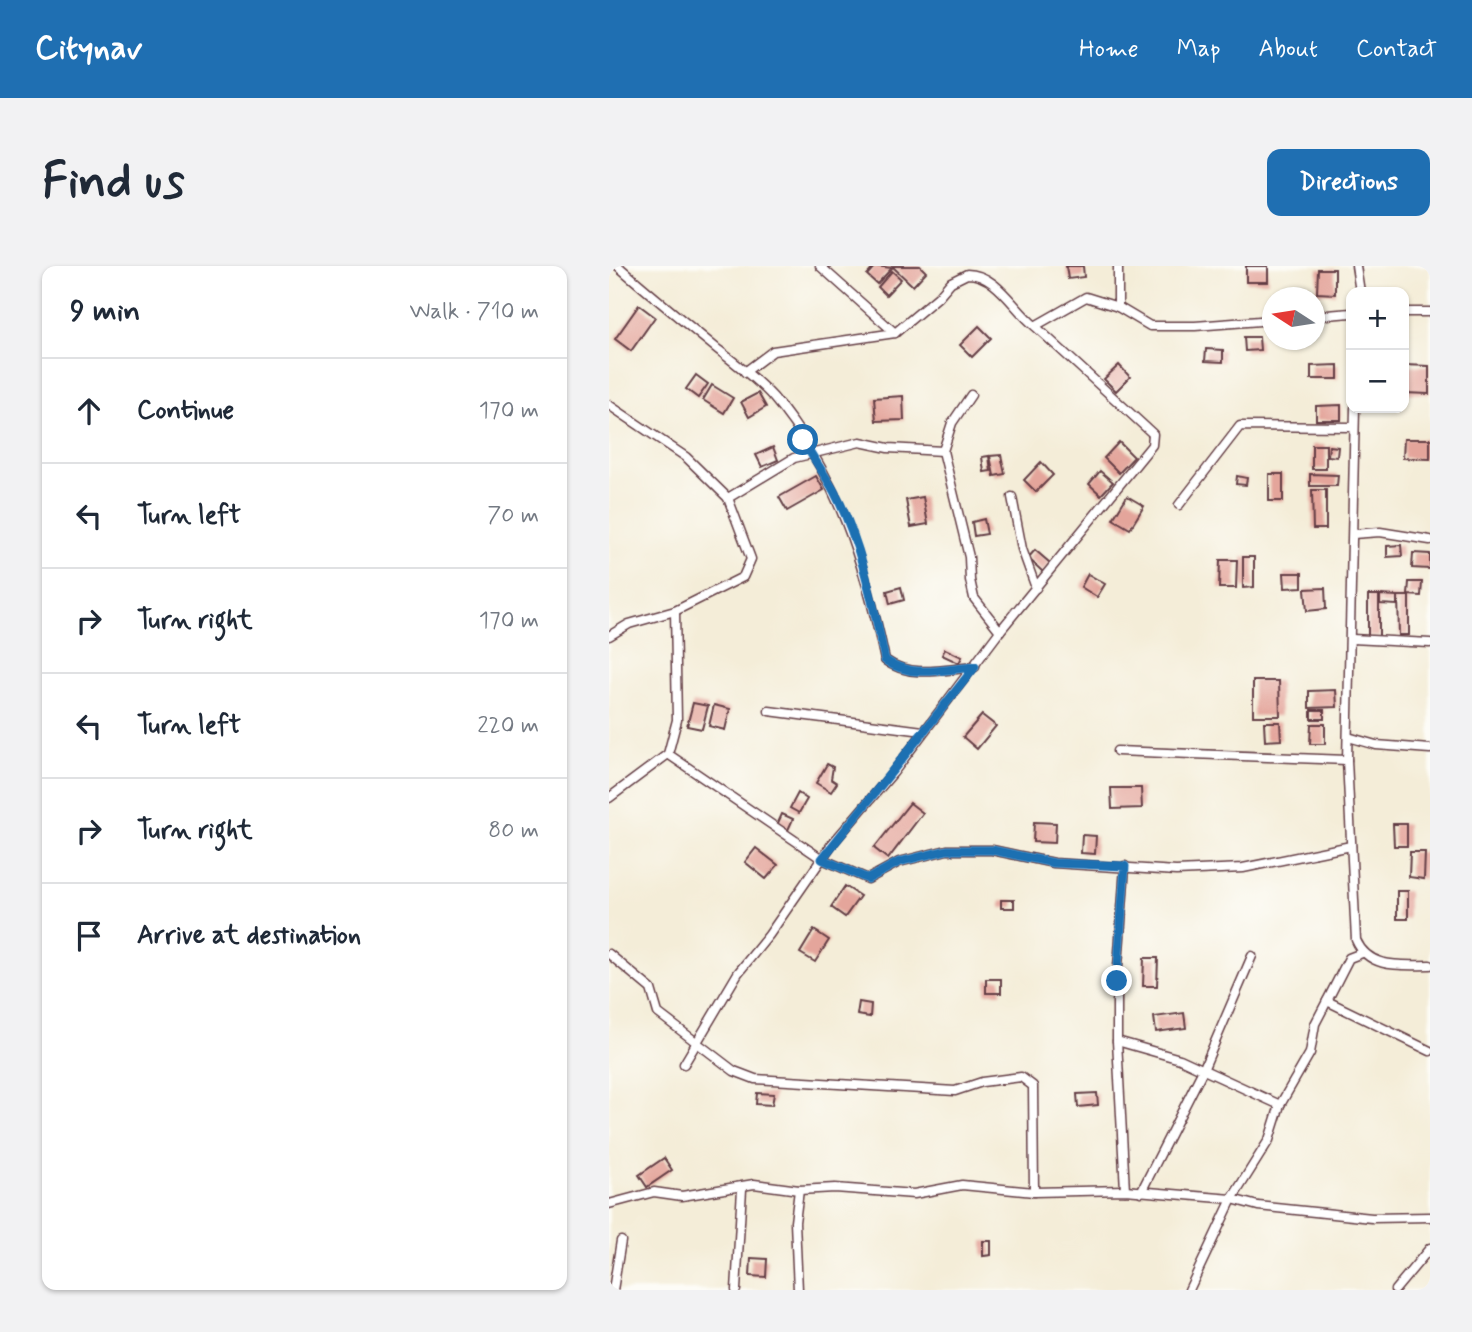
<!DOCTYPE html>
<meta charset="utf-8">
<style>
body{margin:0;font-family:Mynerve,sans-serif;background:#f2f2f3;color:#1f2937}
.controls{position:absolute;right:21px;top:21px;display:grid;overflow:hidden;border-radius:14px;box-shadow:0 2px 5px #0004}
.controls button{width:63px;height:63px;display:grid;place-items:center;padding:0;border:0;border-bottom:2px solid #e0e1e3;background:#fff;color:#1f2937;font:35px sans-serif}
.compass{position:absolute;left:653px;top:21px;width:63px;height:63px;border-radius:50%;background:#fff;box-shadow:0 2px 5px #0004;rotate:282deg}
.stop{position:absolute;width:21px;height:21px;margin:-16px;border:5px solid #1f6fb2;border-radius:50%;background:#fff}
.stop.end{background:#1f6fb2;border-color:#fff;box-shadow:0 2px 7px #0008}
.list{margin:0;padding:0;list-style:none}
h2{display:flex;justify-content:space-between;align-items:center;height:91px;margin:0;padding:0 28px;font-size:30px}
h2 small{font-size:23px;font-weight:400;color:#747a83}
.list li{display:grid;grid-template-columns:46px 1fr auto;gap:21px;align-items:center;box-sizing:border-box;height:105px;padding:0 28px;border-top:2px solid #e0e1e3}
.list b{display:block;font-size:26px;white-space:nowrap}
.list em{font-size:23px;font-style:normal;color:#747a83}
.icon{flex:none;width:38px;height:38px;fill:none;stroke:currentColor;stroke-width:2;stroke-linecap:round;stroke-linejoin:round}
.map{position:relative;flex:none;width:821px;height:1024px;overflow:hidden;border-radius:14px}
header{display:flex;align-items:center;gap:42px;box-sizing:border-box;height:98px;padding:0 35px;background:#1f6fb2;color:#fff}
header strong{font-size:33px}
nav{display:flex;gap:38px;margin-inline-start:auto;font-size:24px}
.intro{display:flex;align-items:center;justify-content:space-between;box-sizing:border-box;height:168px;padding:0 42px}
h1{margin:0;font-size:49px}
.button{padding:18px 32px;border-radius:14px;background:#1f6fb2;color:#fff;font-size:24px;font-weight:700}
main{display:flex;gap:42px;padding:0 42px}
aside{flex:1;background:#fff;border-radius:14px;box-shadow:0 2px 5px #0004}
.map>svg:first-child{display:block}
.building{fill:#e4a59b}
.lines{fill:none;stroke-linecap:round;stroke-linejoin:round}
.minor-casing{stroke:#643e45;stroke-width:11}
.minor{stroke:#fff;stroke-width:8}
.route{stroke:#1f6fb2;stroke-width:9}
</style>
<header>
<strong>Citynav</strong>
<nav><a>Home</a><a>Map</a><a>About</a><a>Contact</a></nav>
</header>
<div class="intro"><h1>Find us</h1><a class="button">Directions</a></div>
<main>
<aside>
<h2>9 min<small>Walk · 710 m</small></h2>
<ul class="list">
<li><svg class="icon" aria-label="ahead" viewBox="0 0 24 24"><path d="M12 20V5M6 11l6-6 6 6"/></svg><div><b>Continue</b></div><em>170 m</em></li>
<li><svg class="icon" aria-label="left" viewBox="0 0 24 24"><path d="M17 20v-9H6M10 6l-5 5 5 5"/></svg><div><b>Turn left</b></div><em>70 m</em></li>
<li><svg class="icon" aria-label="right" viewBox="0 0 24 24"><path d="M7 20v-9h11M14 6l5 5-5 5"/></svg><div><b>Turn right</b></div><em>170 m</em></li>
<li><svg class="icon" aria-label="left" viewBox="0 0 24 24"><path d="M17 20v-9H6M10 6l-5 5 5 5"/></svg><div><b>Turn left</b></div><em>220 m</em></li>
<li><svg class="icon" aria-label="right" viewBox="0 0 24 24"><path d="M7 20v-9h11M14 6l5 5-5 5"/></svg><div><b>Turn right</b></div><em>80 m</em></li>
<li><svg class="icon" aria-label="arrive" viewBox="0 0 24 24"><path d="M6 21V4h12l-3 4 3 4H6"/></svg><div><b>Arrive at destination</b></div></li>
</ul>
</aside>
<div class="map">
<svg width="821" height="1024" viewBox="0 0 821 1024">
<rect width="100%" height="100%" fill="#fdfcf7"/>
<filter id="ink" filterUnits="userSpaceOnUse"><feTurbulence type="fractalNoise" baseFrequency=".0143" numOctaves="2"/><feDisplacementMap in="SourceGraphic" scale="14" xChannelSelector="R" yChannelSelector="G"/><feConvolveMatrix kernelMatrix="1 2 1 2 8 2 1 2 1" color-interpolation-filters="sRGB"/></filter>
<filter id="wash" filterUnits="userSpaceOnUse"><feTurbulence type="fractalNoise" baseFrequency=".00686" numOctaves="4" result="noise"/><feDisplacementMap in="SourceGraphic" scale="28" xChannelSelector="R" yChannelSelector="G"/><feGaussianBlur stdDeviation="1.57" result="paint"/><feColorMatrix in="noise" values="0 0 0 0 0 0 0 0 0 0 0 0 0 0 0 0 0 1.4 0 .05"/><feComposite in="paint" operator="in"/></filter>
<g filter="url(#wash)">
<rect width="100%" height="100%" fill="#f4edd8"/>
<g id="blocks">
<g class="building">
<polygon points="266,0 283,2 268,18 258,9"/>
<polygon points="283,0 311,0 317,6 304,20"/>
<polygon points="457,0 474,0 475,11 459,13"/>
<rect x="637" y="0" width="22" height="16"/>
<polygon points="709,3 726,3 726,28 708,27"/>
<polygon points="283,5 292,13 277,29 269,21"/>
<polygon points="30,39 46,51 22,85 6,73"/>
<polygon points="370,60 382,72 363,91 351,79"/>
<polygon points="635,71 650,71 651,84 636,85"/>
<polygon points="597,83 614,84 614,96 596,95"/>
<polygon points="510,99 521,111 507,125 495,113"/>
<polygon points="729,99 729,113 702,113 702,100"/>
<polygon points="795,99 820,100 820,128 795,127"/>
<polygon points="87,109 99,118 89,132 77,123"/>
<polygon points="103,119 124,132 115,147 94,134"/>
<polygon points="149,127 157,141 140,151 132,136"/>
<polygon points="294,130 295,154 267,155 265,132"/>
<polygon points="732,139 732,154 707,154 707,140"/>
<polygon points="795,173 821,173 821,193 794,192"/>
<polygon points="510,176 525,191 510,207 495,192"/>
<rect x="703" y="179" width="14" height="24"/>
<polygon points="720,180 729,181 728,191 719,190"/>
<polygon points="164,181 169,194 153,201 147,189"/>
<polygon points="392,189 396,208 385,210 381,190"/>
<polygon points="380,190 382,205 375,206 373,191"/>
<polygon points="432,196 444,209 427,226 415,214"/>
<polygon points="491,205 504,216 492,229 480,218"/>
<rect x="660" y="208" width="14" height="27"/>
<polygon points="701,208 729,209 728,220 701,220"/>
<polygon points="207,210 215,224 178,245 170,231"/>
<polygon points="628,210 638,212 637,219 627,218"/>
<polygon points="703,224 717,224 717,263 704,263"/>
<polygon points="518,230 535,240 521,263 504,253"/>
<polygon points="314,231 319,258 302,261 297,234"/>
<polygon points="375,253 378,268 365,270 363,256"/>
<polygon points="792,279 793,290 778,291 778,280"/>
<polygon points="426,284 441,297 434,306 419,292"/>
<polygon points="804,287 821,288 821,303 803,302"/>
<polygon points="634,291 645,291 645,321 634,322"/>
<polygon points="611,294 628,294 627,322 610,322"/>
<polygon points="675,307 693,307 693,321 676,322"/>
<polygon points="479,308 496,318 488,331 472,321"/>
<polygon points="800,316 813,316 812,330 799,329"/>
<polygon points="292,321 295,334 281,338 278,325"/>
<polygon points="716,322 717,343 698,345 696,323"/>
<rect x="759" y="329" width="11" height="42"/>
<polygon points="771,329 788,330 788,339 771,338"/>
<polygon points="789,330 800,330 800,369 790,369"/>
<polygon points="336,383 353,391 350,397 333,389"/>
<polygon points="644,415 670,415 671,450 644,450"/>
<polygon points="727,424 728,441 700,442 700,425"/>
<polygon points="84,437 99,440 93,463 78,460"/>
<polygon points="105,439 121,443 116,464 100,460"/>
<rect x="702" y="444" width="13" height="9"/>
<polygon points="373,449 387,460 368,483 354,471"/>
<polygon points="655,456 671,456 672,474 656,475"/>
<polygon points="702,458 716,458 716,478 701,478"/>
<polygon points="218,498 224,501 222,513 228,517 222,526 207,517"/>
<polygon points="502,522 532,522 533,542 503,543"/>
<polygon points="189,527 198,533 190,547 181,542"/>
<polygon points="301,537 314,547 279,593 265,582"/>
<polygon points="173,548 184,553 179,564 168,559"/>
<polygon points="425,556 447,557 446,577 424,576"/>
<polygon points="784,558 798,558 798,580 785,580"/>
<polygon points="473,569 487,570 486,588 472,587"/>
<polygon points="147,582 169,599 157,613 136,596"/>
<polygon points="801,586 816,586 815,613 800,611"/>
<polygon points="236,620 251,630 236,651 222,641"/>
<rect x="788" y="625" width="11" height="28"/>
<rect x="392" y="634" width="13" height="8"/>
<polygon points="205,664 220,674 206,696 191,687"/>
<polygon points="535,692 549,692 548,720 534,720"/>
<rect x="377" y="713" width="15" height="14"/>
<polygon points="250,736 262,738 261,751 248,749"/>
<polygon points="575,747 577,762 547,766 545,751"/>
<polygon points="148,827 165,828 163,839 147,838"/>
<polygon points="488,827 489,839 469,841 468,828"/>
<polygon points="55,892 63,904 38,921 30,909"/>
<polygon points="374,975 382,975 382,989 374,990"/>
<polygon points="142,992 158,993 157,1011 141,1010"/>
</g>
</g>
</g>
<g filter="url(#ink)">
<use href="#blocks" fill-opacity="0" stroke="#643e45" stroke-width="2"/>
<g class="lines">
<g class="minor-casing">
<g id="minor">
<path d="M9,0C41,28 74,55 107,82C126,97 148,113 164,131C228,206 256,300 276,394C301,413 337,403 366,401"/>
<polyline points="211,0 286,67"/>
<polyline points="747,0 751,26"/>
<polyline points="509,41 509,0"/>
<polyline points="795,46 821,46"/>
<polyline points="706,50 742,47"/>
<path d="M136,106L164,85L286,67L329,31L342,16L358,8C388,8 405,44 426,60L477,31L509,41L541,60H586L664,54"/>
<polyline points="0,139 77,191 119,232"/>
<path d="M746,142L738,494L747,674C760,704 793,699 821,699"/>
<polyline points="334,185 360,291 361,314 365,332 391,365"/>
<polyline points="403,231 413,283 427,322"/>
<polyline points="570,239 631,160 744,161"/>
<polyline points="744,268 771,266 821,274"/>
<polyline points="0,370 20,358 66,345 134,311 142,293 119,232 185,192 251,176 279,182 334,185 343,157 362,129"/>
<polyline points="743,373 821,377"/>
<polyline points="160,445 314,465"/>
<polyline points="739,471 767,479 821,483"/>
<polyline points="508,485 738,494"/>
<polyline points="59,488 213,593 259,613 290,596 338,584 383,584 445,597 567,605 634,602 742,580"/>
<polyline points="0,532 59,488 68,454 66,345"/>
<polyline points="516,600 508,715 508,775 516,924"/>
<polyline points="753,687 740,692 718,735 821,785"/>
<polyline points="0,688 42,723 49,747 125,805 146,813 346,825 373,816 412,811 424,820 425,926"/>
<polyline points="508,775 571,793 671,839"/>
<polyline points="75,798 129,707 160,669 223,578 284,507 391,365 543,179 544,168 426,60"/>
<polyline points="532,926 594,804 643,690"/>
<polyline points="0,938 45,926 73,930 145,918 190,924 226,922 305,928 353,919 425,926 516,924 623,933 649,940 763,952 821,951"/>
<polyline points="4,1024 12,975"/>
<polyline points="127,1024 133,923"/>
<polyline points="189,1024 186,956 190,924"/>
<polyline points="580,1024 623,933 660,874 671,839 701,787 706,758 718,735"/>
<polyline points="786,1024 821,982"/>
</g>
</g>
<use href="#minor" class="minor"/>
</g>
</g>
<g class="lines" filter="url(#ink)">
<path class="route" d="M194,174C203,191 215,207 225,225C252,276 264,337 276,394C302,413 336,403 366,401L213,593L259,613L290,596L338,584H383L445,597L516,600L508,715"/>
</g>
</svg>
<div class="controls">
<button>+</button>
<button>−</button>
</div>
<svg class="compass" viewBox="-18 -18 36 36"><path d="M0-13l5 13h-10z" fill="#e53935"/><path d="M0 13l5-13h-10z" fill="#747a83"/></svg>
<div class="stop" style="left:194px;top:174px"></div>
<div class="stop end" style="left:508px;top:715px"></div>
</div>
</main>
